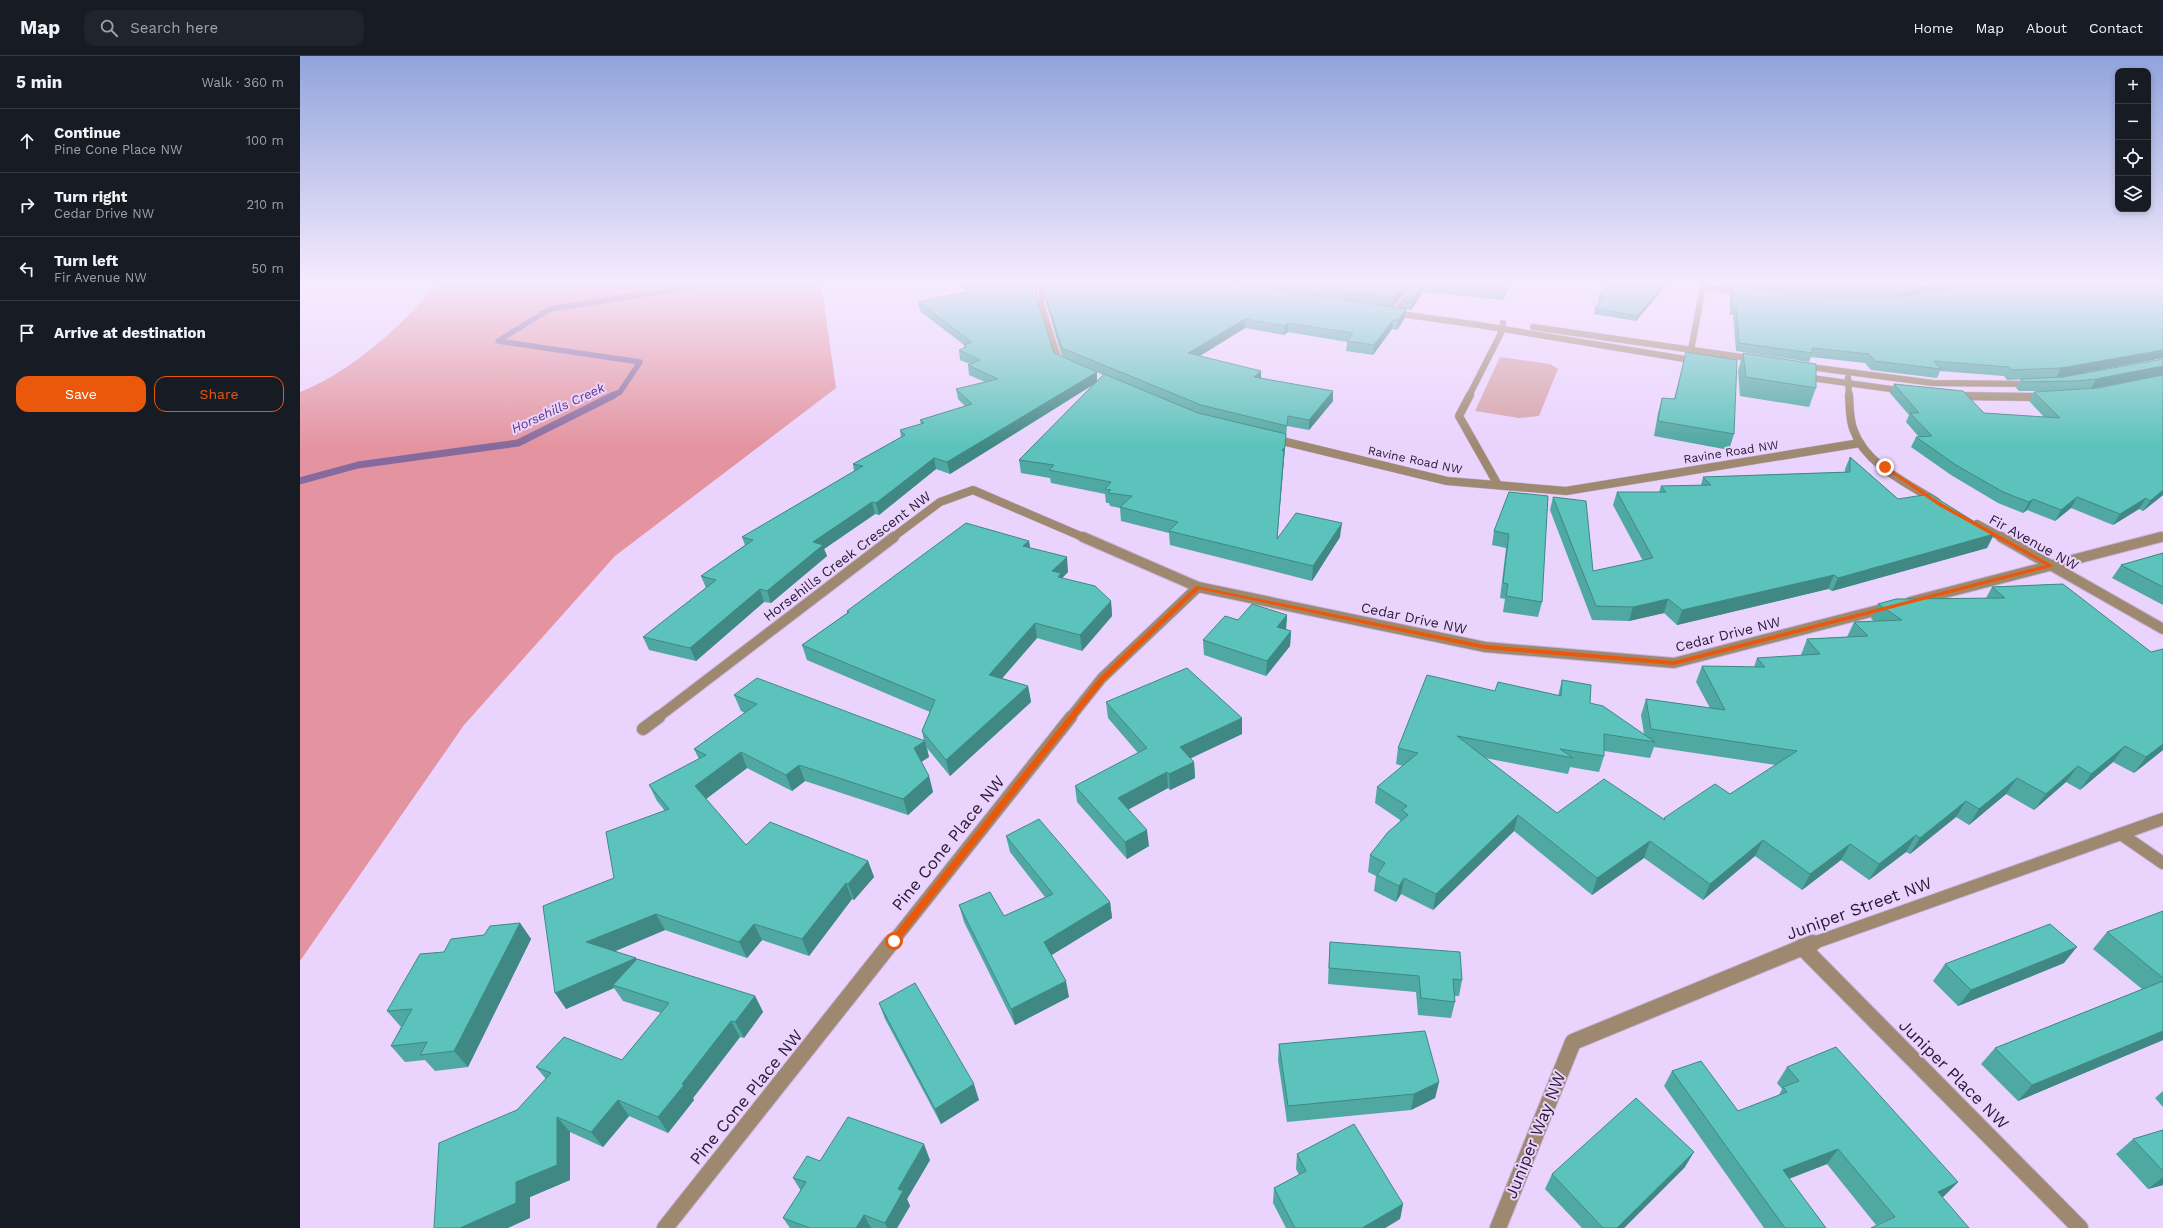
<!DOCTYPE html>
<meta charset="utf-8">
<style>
body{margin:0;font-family:"Work Sans",sans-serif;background:#20242c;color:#f1f3f6}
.controls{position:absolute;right:12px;top:12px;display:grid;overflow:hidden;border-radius:8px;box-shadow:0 2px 6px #0003}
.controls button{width:36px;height:36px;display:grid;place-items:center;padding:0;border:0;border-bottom:1px solid #363941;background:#171b24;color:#f1f3f6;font:20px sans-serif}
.stop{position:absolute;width:12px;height:12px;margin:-9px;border:3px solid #ea580c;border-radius:50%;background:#fff}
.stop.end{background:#ea580c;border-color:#fff;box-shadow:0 1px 4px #0008}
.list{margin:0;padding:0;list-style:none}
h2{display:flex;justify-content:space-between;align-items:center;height:52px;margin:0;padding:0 16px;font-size:17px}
h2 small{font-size:13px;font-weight:400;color:#9ea1a6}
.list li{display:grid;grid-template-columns:26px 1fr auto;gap:12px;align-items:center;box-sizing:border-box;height:64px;padding:0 16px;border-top:1px solid #363941}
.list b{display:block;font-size:15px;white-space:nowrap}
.list p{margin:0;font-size:13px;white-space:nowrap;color:#9ea1a6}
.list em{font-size:13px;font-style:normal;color:#9ea1a6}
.actions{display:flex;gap:8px;padding:12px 16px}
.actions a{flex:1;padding:9px 0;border:1px solid #ea580c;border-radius:12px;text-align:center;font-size:14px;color:#ea580c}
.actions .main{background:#ea580c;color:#fff}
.icon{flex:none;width:22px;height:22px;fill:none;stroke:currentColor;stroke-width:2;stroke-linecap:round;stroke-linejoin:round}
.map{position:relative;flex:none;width:1863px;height:1172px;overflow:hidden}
header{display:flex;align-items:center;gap:24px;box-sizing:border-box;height:56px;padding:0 20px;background:#171b24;border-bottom:1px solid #363941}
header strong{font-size:19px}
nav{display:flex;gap:22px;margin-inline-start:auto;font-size:14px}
.search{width:280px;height:36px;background:#20242c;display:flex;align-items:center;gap:10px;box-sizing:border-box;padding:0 14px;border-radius:12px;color:#9ea1a6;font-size:15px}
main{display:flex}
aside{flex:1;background:#171b24}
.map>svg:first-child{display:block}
.green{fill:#d5a2a9}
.forest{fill:#e394a0}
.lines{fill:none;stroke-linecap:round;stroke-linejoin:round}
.stream-far1{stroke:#876a9d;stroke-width:5.5}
.stream{stroke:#876a9d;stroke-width:7}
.lane-far1-casing{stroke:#c7b2d9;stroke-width:7}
.lane-casing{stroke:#c7b2d9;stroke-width:9}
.street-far4-casing{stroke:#c7b2d9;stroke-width:7}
.street-far3-casing{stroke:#c7b2d9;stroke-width:9}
.street-far2-casing{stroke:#c7b2d9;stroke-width:12}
.street-far1-casing{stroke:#c7b2d9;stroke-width:14}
.street-casing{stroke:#c7b2d9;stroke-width:18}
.lane-far1{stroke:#9e8870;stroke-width:6}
.lane{stroke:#9e8870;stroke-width:8}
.street-far4{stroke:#9e8870;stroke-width:6}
.street-far3{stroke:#9e8870;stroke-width:8}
.street-far2{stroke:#9e8870;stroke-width:10}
.street-far1{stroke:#9e8870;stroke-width:12}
.street{stroke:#9e8870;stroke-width:16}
.wall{fill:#4fa8a2;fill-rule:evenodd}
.shaded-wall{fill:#408884}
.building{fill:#5cc3bc;stroke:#408884}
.route{fill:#ea580c}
.labels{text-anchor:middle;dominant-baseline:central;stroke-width:4;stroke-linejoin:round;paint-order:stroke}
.far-street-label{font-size:12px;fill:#291a34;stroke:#ead3fd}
.far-water-label{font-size:13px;font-style:italic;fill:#60347f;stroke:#ead3fd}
.street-label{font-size:14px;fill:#291a34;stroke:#ead3fd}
.near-street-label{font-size:17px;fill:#291a34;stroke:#ead3fd}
</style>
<header>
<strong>Map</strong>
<div class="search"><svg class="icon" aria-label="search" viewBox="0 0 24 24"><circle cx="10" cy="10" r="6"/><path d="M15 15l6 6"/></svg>Search here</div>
<nav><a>Home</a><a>Map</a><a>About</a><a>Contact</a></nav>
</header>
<main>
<aside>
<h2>5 min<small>Walk · 360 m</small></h2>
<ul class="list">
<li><svg class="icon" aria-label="ahead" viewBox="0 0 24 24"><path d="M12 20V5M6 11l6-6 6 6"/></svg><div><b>Continue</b><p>Pine Cone Place NW</p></div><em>100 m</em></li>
<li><svg class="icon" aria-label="right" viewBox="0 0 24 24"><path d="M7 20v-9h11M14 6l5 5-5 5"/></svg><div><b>Turn right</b><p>Cedar Drive NW</p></div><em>210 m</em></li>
<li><svg class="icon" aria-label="left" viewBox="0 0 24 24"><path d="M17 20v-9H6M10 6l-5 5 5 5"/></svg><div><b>Turn left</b><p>Fir Avenue NW</p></div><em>50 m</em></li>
<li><svg class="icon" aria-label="arrive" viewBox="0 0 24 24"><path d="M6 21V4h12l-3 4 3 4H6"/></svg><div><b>Arrive at destination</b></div></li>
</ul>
<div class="actions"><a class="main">Save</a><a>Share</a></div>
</aside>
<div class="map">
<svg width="1863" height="1172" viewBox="0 0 1863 1172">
<rect width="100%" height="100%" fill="#ead3fd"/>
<polygon class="green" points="1200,301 1250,308 1258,313 1239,360 1219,362 1175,355"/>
<path class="forest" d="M137,226H521L536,332L315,500L164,669L0,905V336C43,319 81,287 114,254C122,246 128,235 137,226Z"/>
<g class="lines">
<polyline class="stream-far1" points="312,340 320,336 340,306 198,285 250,253 396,230 408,226"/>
<polyline class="stream" points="0,425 58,409 218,387 314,339"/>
<g class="lane-far1-casing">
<polyline id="lane-far1" points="1169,340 1203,273 1203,267"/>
</g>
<g class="lane-casing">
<polyline id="lane" points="1170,339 1159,360 1198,429"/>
</g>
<g class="street-far4-casing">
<g id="street-far4">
<polyline points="742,226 741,248 759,305 765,307"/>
<polyline points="1404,232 1445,236"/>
<polyline points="1093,257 1179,269 1397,305"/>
<polyline points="1094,257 1121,226"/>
<polyline points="1233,271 1455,303"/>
<polyline points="1390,299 1404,226"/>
<polyline points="1502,310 1633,327 1731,328"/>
<polyline points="1504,321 1605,335"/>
<polyline points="1548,322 1549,340"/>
</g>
</g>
<g class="street-far3-casing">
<g id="street-far3">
<path d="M1549,339C1550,351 1549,364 1554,375C1566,409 1609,428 1637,446"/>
<polyline points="1655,340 1745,341"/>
<polyline points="974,383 1147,425 1266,435 1560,387"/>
<polyline points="1677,468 1703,482"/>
<polyline points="592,482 640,446 673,434 785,482"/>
<polyline points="1857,482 1863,481"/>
</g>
</g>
<g class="street-far2-casing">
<g id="street-far2">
<polyline points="783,481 898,531 1185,591 1374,607 1586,552"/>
<polyline points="1701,481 1863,573"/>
<polyline points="1610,546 1861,481"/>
<polyline points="357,662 594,481"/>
<polyline points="770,662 802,622 898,531"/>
</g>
</g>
<g class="street-far1-casing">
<g id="street-far1">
<polyline points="343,673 359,661"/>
<polyline points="1821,778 1863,807"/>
<polyline points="591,888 771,661"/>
<polyline points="1511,888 1863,763"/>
</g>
</g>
<g class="street-casing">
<g id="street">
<polyline points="1502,891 1780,1172"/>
<polyline points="365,1172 591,887"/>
<polyline points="1198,1172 1273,986 1513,887"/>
</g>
</g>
<use href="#lane-far1" class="lane-far1"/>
<use href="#lane" class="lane"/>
<use href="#street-far4" class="street-far4"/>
<use href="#street-far3" class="street-far3"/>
<use href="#street-far2" class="street-far2"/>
<use href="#street-far1" class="street-far1"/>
<use href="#street" class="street"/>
</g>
<g class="wall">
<path d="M661,226H737V244L754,297L762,301L746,247L745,238V226H1115L1093,251L1103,253L1104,244L1120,226H1211L1203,244L1123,236L1111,254L1106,253L1105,262L1097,274L1092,273L1073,299L1046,295L1047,286L988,276L984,279L945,272L900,300L961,322L1033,335V345L1009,374L987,370L986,381V380L977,482L1040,481L1012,525L870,489L869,477L821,465L820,452L810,450L809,447H806L805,438L751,427L750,422L721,417L719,404L793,329L650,418L636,413L579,459L575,458L524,493L527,500L471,547L464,546L396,605L349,594L343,581L406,532L401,520L445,489L442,481L554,415L553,408L601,381L600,374L621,368L620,364L665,350L658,343L656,333L685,326L669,319L668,309L670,308L660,304L659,294L664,292V289L620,255L618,246L667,236L662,230ZM788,312L803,319L797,325V316Z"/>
<polygon points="1304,226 1358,226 1358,227 1365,228 1363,233 1336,265 1294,258 1295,252 1300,246 1298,246 1299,240 1306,231 1303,230"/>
<polygon points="1431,226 1694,226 1600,242 1535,242 1431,230"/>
<polygon points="1433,231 1538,242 1603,243 1863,302 1756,322 1763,321 1863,303 1863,319 1862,319 1792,332 1863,439 1843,455 1839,453 1813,469 1771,452 1755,465 1727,454 1723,457 1698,447 1651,419 1611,391 1616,381 1619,381 1606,366 1609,359 1590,337 1594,328 1684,357 1744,361 1729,345 1734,336 1758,335 1719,335 1716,332 1721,323 1755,322 1707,324 1704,320 1640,315 1637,322 1571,314 1565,307 1511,301 1509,306 1436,295 1433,259 1430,259 1430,239"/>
<polygon points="1386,296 1434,378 1429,394 1354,380 1358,357 1362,342 1374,343"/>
<polygon points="1443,297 1516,332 1509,351 1440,340 1438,315"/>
<polygon points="1550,401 1598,443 1694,478 1687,492 1532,535 1528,533 1377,569 1364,557 1329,565 1292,564 1250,454 1253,441 1293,515 1343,505 1313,449 1317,436 1359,436 1361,430 1401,429 1403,421 1545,416 1545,413"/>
<polygon points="1209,436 1242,546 1238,561 1203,556 1205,543 1200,542 1206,492 1192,489 1194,475"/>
<polygon points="729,485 730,492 768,516 762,522 811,545 812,560 782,595 737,582 702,622 728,630 731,646 650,720 627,692 629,701 621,706 629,720 633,736 608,759 505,725 492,735 447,712 406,743 446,789 568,805 574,821 554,844 552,843 509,900 462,884 447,902 365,874 314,895 337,903 455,940 463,956 444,982 440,981 393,1042 394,1044 368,1077 329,1060 303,1091 270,1076 270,1124 230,1141 230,1162 217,1054 246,1023 236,1011 322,1004 361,957 323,945 314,932 266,953 314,822 365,755 357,745 349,729 399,703 394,693 445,657 441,655 434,639 624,685 622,675 630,656 507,604 502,589 547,557 547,555"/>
<polygon points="1863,497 1863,549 1812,522 1821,509"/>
<path d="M1763,528L1863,694L1834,717L1813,706L1780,734L1766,726L1734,754L1706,738L1669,769L1656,761L1610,798L1606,796L1569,824L1541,804L1502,834L1455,800L1403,844L1344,802L1292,839L1214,775L1133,854L1101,838L1096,846L1074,835L1076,820L1068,816L1070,799L1100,765V764L1075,747L1077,731L1103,710L1096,708L1098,692L1195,635L1258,640L1262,624L1290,647L1344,678L1341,659L1346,643L1410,652L1396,626L1402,610L1454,611L1457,602L1501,600V599L1507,583L1547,581L1554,566L1574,565L1571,563L1578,548L1686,542L1692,531ZM1354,691L1476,709L1430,738L1364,762V764L1257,757L1185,702L1268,718L1270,711L1299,716L1304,700V695L1350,702Z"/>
<polygon points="987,559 986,573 991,575 990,590 966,620 904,599 903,584 938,564"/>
<polygon points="806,646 942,678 890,702 894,706 895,722 870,734 868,732 829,753 849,790 827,803 777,746 775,730 838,697 808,662"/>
<polygon points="706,780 810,846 812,862 751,899 769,941 715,969 664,866 659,849 704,860 745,841 710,796"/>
<polygon points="1863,855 1863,984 1718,1045 1681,1008 1695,992 1842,933 1793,893 1807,876"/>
<polygon points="220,867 231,883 168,1011 135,1015 125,1004 105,1006 91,990 101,971 87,955 144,896 184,879"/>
<polygon points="1030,886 1162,924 1159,940 1154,940 1155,946 1151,962 1118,959 1116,936 1028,928 1029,902"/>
<polygon points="1764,907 1658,950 1633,925 1645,908"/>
<polygon points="579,947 679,1044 641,1068 585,963"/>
<polygon points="979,988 1139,1026 1135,1042 1111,1054 987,1066 978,1004"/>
<polygon points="1487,1011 1658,1126 1643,1141 1576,1169 1527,1108 1489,1123 1526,1172 1464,1172 1364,1030 1372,1015 1438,1055 1479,1039 1482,1033 1477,1027"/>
<polygon points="1863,1035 1863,1051 1855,1042"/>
<polygon points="1863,1074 1863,1129 1848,1133 1816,1098 1833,1083"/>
<polygon points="997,1098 1103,1148 1100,1163 1085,1172 986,1172 973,1147 974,1132 999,1119 996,1113"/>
<polygon points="630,1104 607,1143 610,1150 597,1172 490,1172 483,1162 501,1135 493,1122 520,1105"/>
<polygon points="1385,1111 1324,1172 1282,1172 1245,1133 1252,1118"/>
</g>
<g class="shaded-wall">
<polygon points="736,226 737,226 737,249 736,240"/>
<polygon points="1108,226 1115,226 1093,251 1094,242"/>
<polygon points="1209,226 1211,226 1203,244 1205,235"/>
<polygon points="1651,226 1694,226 1600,242 1603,234"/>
<polygon points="1124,227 1123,236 1111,254 1112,245"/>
<polygon points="1365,228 1363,233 1336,265 1337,260"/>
<polygon points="1106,253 1105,262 1097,274 1098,264"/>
<polygon points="945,263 945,272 888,307 888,297"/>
<polygon points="1093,264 1092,273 1073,299 1074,289"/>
<polygon points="988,267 988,276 984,279 985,270"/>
<polygon points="1863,294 1863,302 1756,322 1761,312"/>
<polygon points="1863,310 1863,317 1862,319 1791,333 1796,323"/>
<polygon points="961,315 961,325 954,321"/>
<polygon points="797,316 797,326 650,418 647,406"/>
<polygon points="1033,335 1033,345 1009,374 1009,364"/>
<polygon points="986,378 985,391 976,497 982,394"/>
<polygon points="634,402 636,413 579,459 576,447"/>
<polygon points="1863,434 1863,439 1843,455 1850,445"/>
<polygon points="1777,441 1771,452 1755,465 1761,454"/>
<polygon points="1846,442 1839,453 1813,469 1820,458"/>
<polygon points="1733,443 1727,454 1723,457 1729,446"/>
<polygon points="572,446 575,458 524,493 527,500 471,547 467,535 513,486"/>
<polygon points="1042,467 1040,481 1012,525 1013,510"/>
<polygon points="1694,478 1687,492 1532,535 1538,522"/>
<polygon points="729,485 731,499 723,490"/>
<polygon points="767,501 768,516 762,522 763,532 752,515"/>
<polygon points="1534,519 1528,533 1377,569 1382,554"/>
<polygon points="460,533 464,546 396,605 390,592"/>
<polygon points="1368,543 1364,557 1329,565 1333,551"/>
<polygon points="811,545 812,560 782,595 780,579"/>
<polygon points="987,559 986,574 977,571"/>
<polygon points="735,567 737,582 692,634 689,619"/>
<polygon points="991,575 990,590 966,620 967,605"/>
<polygon points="728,630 731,646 650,720 646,704"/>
<polygon points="942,662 942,678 881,707 880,691"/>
<polygon points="625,685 629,701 618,708 614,692"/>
<polygon points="1863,688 1863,694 1834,717 1846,701"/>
<polygon points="1825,690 1813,706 1780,734 1791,718"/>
<polygon points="441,696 447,712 402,746 395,730"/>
<polygon points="894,706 895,722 870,734 869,718"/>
<polygon points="499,709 505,725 492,735 486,719"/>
<polygon points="1778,710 1766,726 1734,754 1746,738"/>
<polygon points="867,716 868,732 820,758 818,742"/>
<polygon points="629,720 633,736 608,759 603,743"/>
<polygon points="1717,722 1706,738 1669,769 1679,753"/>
<polygon points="1666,745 1656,761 1610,798 1620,782"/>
<polygon points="1218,759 1214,775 1133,854 1136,838"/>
<polygon points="847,774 849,790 827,803 825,786"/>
<polygon points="1616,779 1606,796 1569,824 1579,808"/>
<polygon points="1463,784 1455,800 1403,844 1410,828"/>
<polygon points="1350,785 1344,802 1292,839 1297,822"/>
<polygon points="1550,788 1541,804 1502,834 1510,818"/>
<polygon points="568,805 574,821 554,844 548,828"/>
<polygon points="1104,822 1101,838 1096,846 1099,830"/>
<polygon points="546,827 552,843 509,900 502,883"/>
<polygon points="810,846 812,862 747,902 744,886"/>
<polygon points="356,858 365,874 297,903 286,886"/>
<polygon points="220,867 231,883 168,1011 154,995"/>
<polygon points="454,868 462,884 447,902 439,886"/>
<polygon points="1777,891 1764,907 1658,950 1671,934"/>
<polygon points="336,902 346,918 313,929 314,932 266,953 255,937"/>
<polygon points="766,925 769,941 715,969 711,953"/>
<polygon points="455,940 463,956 444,982 435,966"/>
<polygon points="431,965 440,981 393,1042 394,1044 368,1077 358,1061 382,1028"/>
<polygon points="1863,975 1863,984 1718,1045 1732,1029"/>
<polygon points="1139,1026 1135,1042 1111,1054 1114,1038"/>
<polygon points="674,1028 679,1044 641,1068 635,1053"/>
<polygon points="318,1044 329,1060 303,1091 291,1076"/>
<polygon points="257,1061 270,1076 270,1124 230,1141 230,1162 208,1172 160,1172 216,1126"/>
<polygon points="624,1088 630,1104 607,1143 610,1150 597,1172 587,1172 585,1167 598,1133"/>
<polygon points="1538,1093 1527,1108 1472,1129 1483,1114"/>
<polygon points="1394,1096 1385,1111 1324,1172 1317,1172"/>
<polygon points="1863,1121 1863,1129 1848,1133"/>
<polygon points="1658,1126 1643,1141 1624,1151 1638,1136"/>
<polygon points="1103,1148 1100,1163 1085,1172 1062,1172"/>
<polygon points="564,1159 571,1172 556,1172"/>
</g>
<g class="building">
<polygon points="664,226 736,226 736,240 754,297 797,316 647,406 634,402 576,447 572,446 513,486 523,489 467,535 460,533 390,592 343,581 416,524 401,520 453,484 442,481 563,410 553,408 605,379 600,374 624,367 620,364 672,348 656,333 698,323 668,309 680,304 659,294 667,291 664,289 672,286 618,246 672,235"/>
<polygon points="745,226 924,226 1106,253 1098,264 1093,264 1074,289 1047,285 1053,277 988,267 985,270 945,263 888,297 961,315 954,321 1033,335 1009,364 988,360 987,370 901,349 762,292 745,238"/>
<polygon points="981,226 1108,226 1094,242"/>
<polygon points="1120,226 1209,226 1205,235 1124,227 1112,245 1104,244"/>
<polygon points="1310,226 1354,226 1365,228 1337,260 1295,252 1304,241 1299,240"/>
<polygon points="1470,226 1651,226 1603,234 1538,233"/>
<polygon points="1704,226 1863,226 1863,294 1761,312 1712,314 1708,311 1634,305 1641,313 1575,305 1569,298 1512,292 1512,297 1439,287 1436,251 1432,250 1433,231 1538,242 1603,243"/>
<polygon points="1386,296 1437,304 1434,378 1358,365 1362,342 1375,343"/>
<polygon points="1443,297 1516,308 1516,332 1446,321"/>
<polygon points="1863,303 1863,310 1796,323 1776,325 1723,326 1721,323 1763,321"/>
<polygon points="804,318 898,357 986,378 985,391 982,394 984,395 977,483 996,457 1042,467 1013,510 869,475 878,466 820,451 832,440 808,437 811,434 805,433 811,426 749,414 754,409 719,404"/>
<polygon points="1863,319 1863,434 1850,445 1846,442 1820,458 1777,441 1761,454 1733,443 1729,446 1703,436 1656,409 1616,381 1632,380 1610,357 1619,357 1594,328 1663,335 1684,357 1760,362 1734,336 1798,332"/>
<polygon points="1550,401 1598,443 1630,438 1694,478 1538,522 1534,519 1382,554 1368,543 1333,551 1296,550 1253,441 1286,445 1293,515 1353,502 1317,436 1366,436 1361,430 1411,429 1403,421 1550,416"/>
<polygon points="1209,436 1248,440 1242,546 1206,540 1208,528 1203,527 1209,478 1194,475"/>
<polygon points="666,467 729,485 723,490 767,501 752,515 761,517 758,521 795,530 811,545 780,579 735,567 689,619 728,630 646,704 622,675 635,644 502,589 549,556 547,555"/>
<polygon points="1863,497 1863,531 1821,509"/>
<polygon points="1763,528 1851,596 1863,593 1863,688 1846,701 1825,690 1791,718 1778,710 1746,738 1717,722 1679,753 1666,745 1620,782 1616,779 1579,808 1550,788 1510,818 1463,784 1410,828 1350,785 1297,822 1218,759 1136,838 1104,822 1099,830 1077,819 1085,807 1070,799 1088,776 1108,759 1102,754 1107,750 1077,731 1118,697 1098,692 1127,619 1195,635 1198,626 1261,640 1262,624 1291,629 1290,647 1303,650 1355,686 1304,678 1304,700 1260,693 1273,702 1157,680 1257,757 1304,723 1365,764 1364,762 1415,728 1430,738 1497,695 1351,673 1346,643 1425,654 1402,610 1465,611 1457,602 1520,598 1507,583 1568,580 1554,566 1602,564 1578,548 1596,543 1705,542 1692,531"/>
<polygon points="952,548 987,559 977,571 991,575 967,605 903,584 925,560 938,564"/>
<polygon points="887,612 942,662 880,691 894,706 869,718 867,716 818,742 847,774 825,786 775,730 847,692 806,646"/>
<polygon points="457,622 625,685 614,692 629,720 603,743 499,709 486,719 441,696 395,730 446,789 470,766 568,805 548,828 546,827 502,883 454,868 439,886 356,858 286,886 336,902 255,937 243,850 314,822 306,776 369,753 349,729 406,699 394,693 457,648 434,639"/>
<polygon points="739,763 810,846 744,886 766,925 711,953 659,849 690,836 704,860 753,838 706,780"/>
<polygon points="1863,855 1863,922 1807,876"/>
<polygon points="220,867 154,995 120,999 127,986 91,990 112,953 87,955 120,898 144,896 151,883 184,879 190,870"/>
<polygon points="1750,868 1777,891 1671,934 1645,908"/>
<polygon points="1030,886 1160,896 1162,924 1153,923 1155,946 1121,942 1119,920 1029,912"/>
<polygon points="337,903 455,940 435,966 431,965 382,1028 384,1029 358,1061 318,1044 291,1076 257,1061 257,1109 216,1126 216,1147 160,1172 134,1172 139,1087 217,1054 251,1017 236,1011 264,981 322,1004 369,947 313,929"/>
<polygon points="1863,925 1863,975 1732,1029 1695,992"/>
<polygon points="615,927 674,1028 635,1053 579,947"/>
<polygon points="1125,975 1139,1026 1114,1038 988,1050 979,988"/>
<polygon points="1536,991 1658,1126 1638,1136 1669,1172 1571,1172 1595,1161 1538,1093 1483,1114 1526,1172 1485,1172 1372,1015 1401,1005 1438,1055 1487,1036 1483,1031 1499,1025 1487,1011"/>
<polygon points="1336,1042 1394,1096 1317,1172 1303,1172 1252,1118"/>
<polygon points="548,1061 624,1088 598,1133 603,1135 585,1167 564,1159 556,1172 510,1172 483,1162 506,1126 493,1122 507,1100 520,1105"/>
<polygon points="1054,1068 1103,1148 1062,1172 995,1172 974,1132 1006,1115 997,1098"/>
<polygon points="1863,1074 1863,1115 1833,1083"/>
</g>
<linearGradient id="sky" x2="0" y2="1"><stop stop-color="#91a4dc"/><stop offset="0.58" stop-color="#f6ebfe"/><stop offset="1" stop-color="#f6ebfe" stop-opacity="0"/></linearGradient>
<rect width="1863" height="390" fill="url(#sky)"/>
<polygon class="route" points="1585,410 1643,448 1754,510 1374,609 1185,593 899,533 805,624 597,887 594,888 589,885 800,621 896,530 1185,589 1374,605 1746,509 1639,450 1584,412"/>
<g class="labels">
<g class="far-street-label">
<text transform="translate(1431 396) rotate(-9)">Ravine Road NW</text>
<text transform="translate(1115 404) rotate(12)">Ravine Road NW</text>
</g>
<g class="far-water-label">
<text transform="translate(258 352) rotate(-25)">Horsehills Creek</text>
</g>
<g class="street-label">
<text transform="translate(1734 486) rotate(29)">Fir Avenue NW</text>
<text transform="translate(547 500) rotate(-37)">Horsehills Creek Crescent NW</text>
<text transform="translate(1114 562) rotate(12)">Cedar Drive NW</text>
<text transform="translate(1428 578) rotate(-14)">Cedar Drive NW</text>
</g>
<g class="near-street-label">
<text transform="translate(648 787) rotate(-51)">Pine Cone Place NW</text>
<text transform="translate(1559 852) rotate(-20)">Juniper Street NW</text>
<text transform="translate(1654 1018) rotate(45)">Juniper Place NW</text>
<text transform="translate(446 1041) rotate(-51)">Pine Cone Place NW</text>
<text transform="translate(1235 1079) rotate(-68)">Juniper Way NW</text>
</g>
</g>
</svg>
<div class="controls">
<button>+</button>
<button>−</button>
<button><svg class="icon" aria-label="locate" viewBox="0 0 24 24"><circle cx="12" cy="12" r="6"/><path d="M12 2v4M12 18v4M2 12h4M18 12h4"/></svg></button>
<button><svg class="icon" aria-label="layers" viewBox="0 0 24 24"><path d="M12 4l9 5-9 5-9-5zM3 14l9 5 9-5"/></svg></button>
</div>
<div class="stop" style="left:594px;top:885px"></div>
<div class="stop end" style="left:1585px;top:411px"></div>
</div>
</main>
